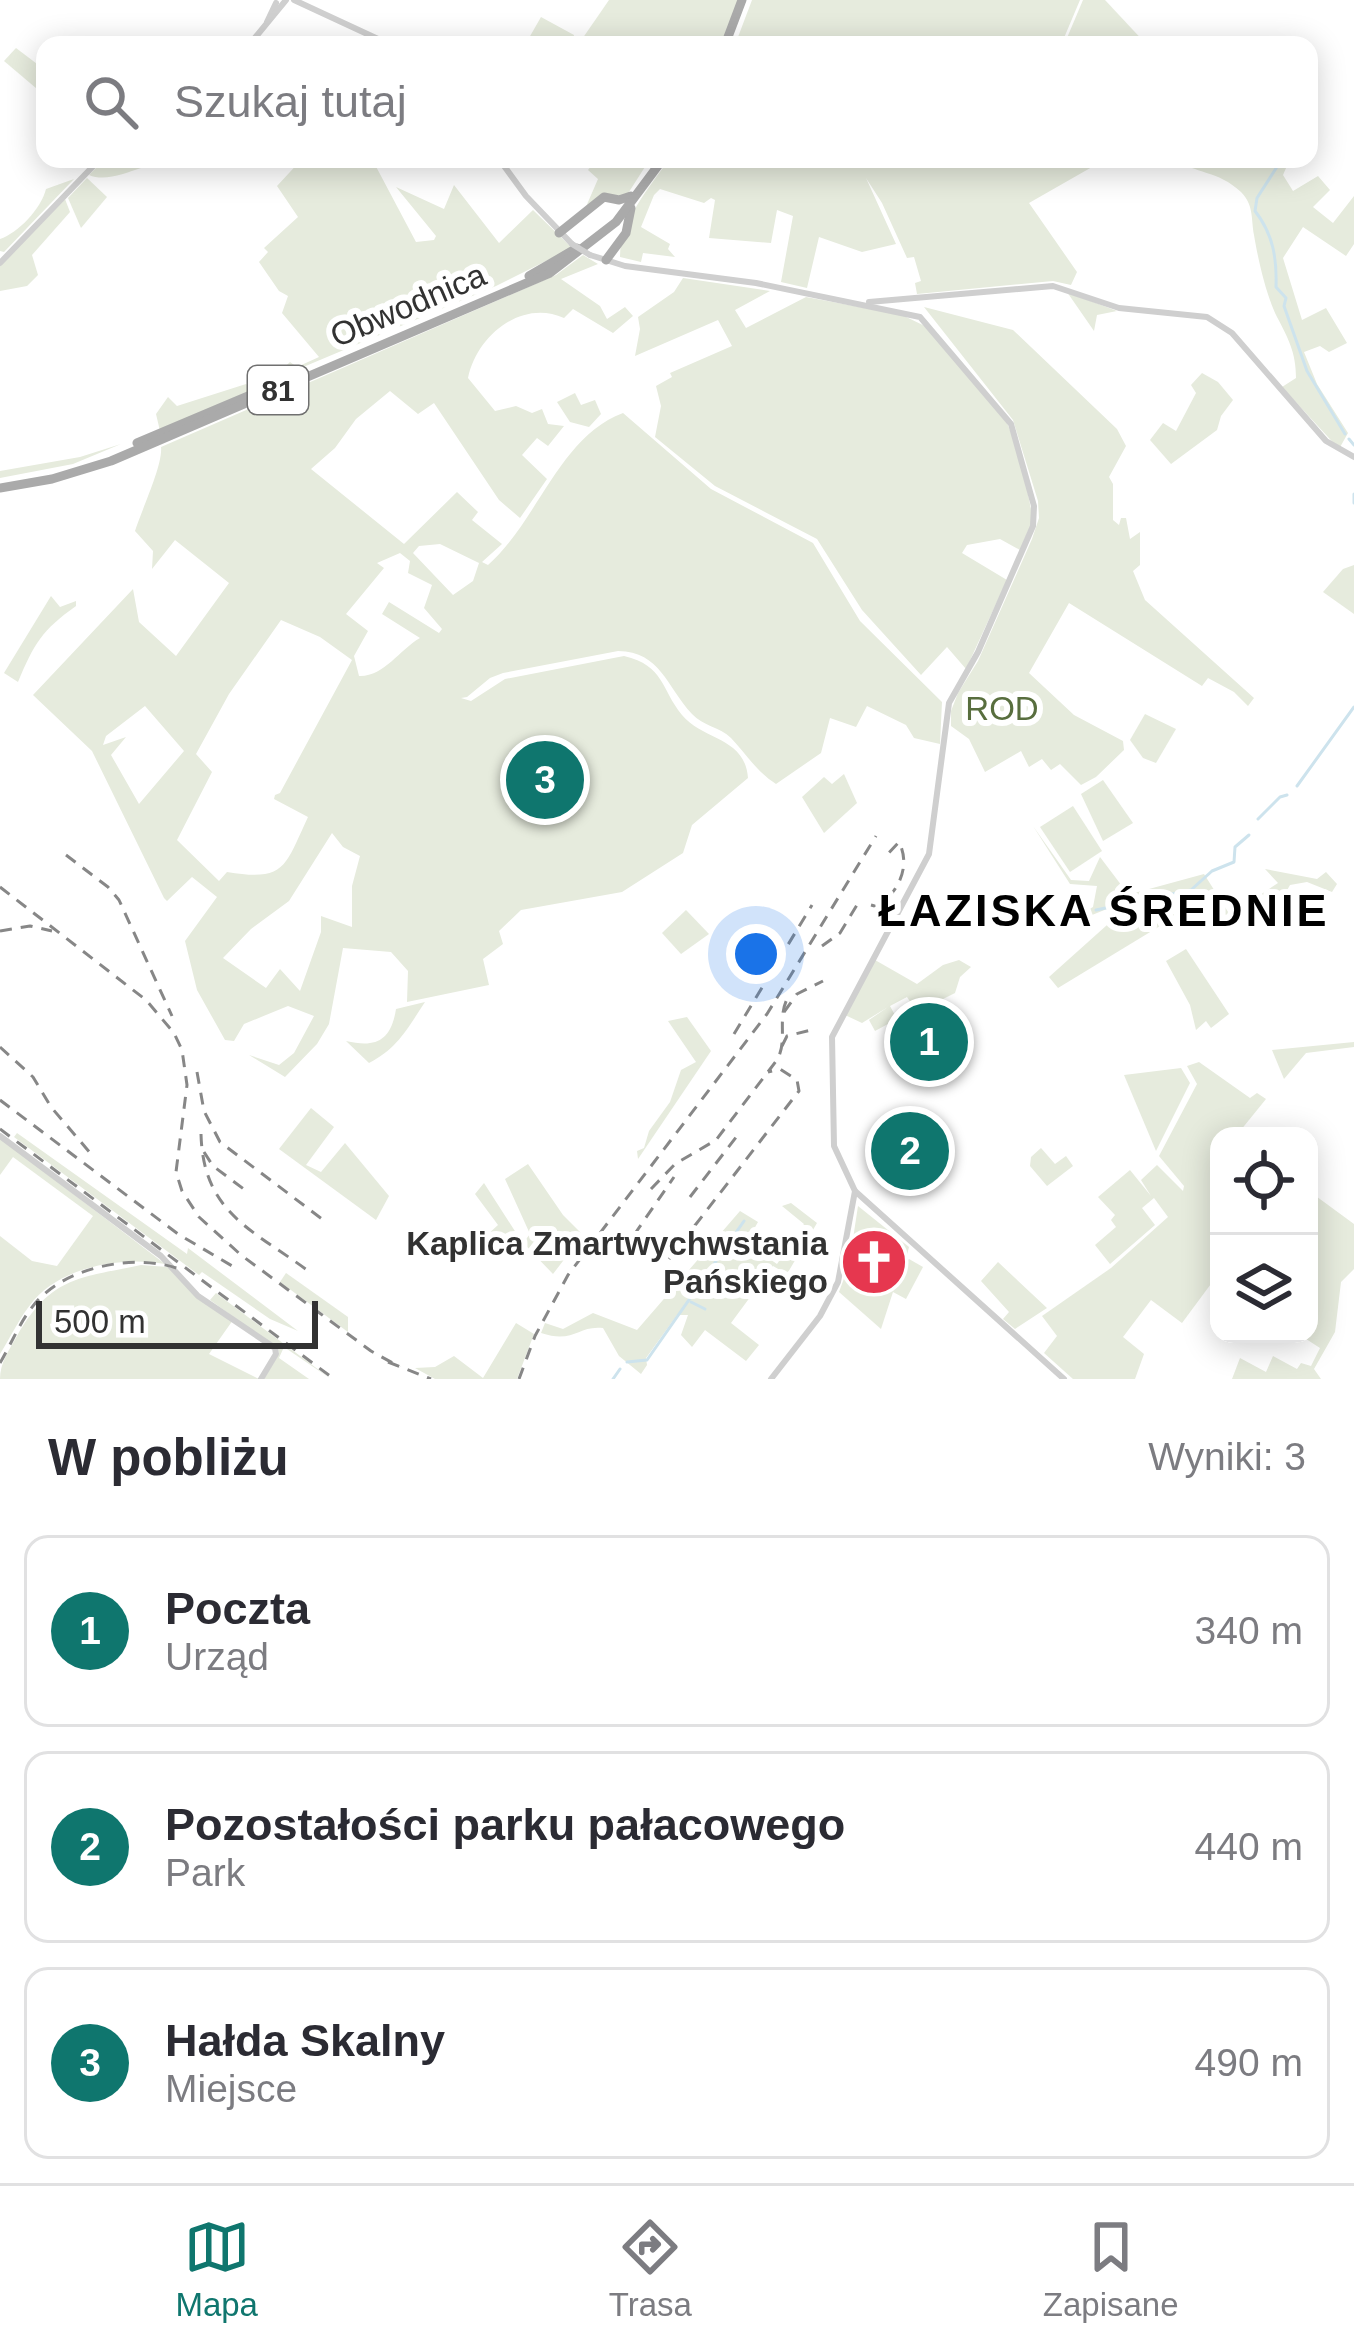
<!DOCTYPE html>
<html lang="pl">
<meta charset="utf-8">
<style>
body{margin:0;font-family:Helvetica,sans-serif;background:#f7f7f7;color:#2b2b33}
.controls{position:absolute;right:36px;bottom:36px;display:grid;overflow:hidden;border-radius:24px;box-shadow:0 6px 30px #0003}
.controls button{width:108px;height:108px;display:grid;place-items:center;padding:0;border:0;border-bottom:3px solid #e1e1e2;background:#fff;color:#2b2b33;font:60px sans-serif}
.scale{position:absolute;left:36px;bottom:30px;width:282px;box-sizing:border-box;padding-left:12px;border:6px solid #323232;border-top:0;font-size:33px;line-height:42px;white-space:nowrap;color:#323232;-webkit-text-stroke:9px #fff;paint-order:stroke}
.you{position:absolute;left:756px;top:954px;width:42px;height:42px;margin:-30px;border:9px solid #fff;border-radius:50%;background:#1a73e8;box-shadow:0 0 0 18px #1a73e833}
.badge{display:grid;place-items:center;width:78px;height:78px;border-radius:50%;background:#0f766e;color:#fff;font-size:39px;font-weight:700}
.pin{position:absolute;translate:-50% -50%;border:6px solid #fff;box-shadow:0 3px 12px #0006}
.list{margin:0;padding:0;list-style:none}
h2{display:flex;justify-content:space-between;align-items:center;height:156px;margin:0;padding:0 48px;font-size:51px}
h2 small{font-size:39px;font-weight:400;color:#7c7c81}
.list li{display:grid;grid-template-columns:78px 1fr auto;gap:36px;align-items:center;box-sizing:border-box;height:192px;margin:0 24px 24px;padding:0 24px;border:3px solid #e1e1e2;border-radius:24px}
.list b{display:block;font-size:45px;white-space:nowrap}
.list p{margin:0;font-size:39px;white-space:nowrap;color:#7c7c81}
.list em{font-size:39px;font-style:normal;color:#7c7c81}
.icon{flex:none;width:66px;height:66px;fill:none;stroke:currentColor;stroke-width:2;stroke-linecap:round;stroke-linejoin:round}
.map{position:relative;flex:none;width:1354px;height:1379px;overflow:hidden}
.search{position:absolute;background:#fff;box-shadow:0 6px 30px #0003;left:36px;right:36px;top:36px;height:132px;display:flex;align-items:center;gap:30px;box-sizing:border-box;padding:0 42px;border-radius:24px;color:#7c7c81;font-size:45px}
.sheet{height:804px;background:#fff}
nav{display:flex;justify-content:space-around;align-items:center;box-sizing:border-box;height:168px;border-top:3px solid #e1e1e2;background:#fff;font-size:33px;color:#7c7c81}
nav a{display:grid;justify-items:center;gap:6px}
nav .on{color:#0f766e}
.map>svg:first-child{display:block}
.green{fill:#e6ebdd;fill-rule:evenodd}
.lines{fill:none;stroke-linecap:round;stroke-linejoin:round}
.stream{stroke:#cde3ed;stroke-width:3}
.tertiary{stroke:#cfcfcf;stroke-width:6}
.primary{stroke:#aaa;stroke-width:9}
.rail{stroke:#878787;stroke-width:3;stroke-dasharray:12 9;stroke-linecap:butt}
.tertiary-bridge{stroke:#cfcfcf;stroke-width:6}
.labels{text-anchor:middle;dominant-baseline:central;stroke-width:12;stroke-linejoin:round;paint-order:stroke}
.shield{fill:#fff;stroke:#707070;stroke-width:3}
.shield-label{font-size:30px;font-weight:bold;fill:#323232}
.street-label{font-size:33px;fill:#323232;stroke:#fff}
.park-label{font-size:33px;fill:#586e3e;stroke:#fff}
.poi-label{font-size:33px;font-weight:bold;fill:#323232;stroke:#fff;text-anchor:end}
.district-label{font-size:45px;font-weight:bold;letter-spacing:3px;fill:#000;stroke:#fff}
</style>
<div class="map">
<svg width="1354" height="1379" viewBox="0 0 1354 1379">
<rect width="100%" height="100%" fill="#fff"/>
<g class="green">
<polygon points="609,0 738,0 722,45 578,45"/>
<polygon points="752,0 1080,0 1061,45 735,45"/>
<polygon points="1083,0 1105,0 1147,45 1064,45"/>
<polygon points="541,17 574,35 573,41 536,40 525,45"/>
<polygon points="16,48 45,70 43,94 4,61"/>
<path d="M95,159H116L141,168C125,173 105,182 89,175L97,167Z"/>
<polygon points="302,159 372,159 416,242 434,240 436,236 396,187 444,209 454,185 499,243 533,210 572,248 496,286 270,381 290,362 297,367 319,357 282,313 288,296 279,291 259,262 268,252 264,248 298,217 277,186"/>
<polygon points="597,159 605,163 611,159 650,159 627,195 603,195 585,209 598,179 588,170"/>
<path d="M669,159H1106L1029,203L1077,272L1071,285L1053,281L917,294L915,283L921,281L914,257L907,258L882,203L866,178L896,244L862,252L819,237L807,288L781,282L793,216L777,210L771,243L709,238L715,200L711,198L704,203L660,189L654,195L641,227L670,244L668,249L675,257L643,253L641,262L620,257C620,220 649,189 669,159Z"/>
<path d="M1176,159H1290L1283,175L1293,191L1318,176L1330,190L1313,207L1333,223L1354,196V244L1346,256L1303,227L1283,258L1302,320L1326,308L1347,343L1329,352L1320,346L1304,352L1317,384L1348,433L1339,449L1282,387L1296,378C1296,352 1288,338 1277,317C1266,295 1258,259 1254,235C1251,219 1254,205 1241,192C1218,170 1194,174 1176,159Z"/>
<polygon points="87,178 107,197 81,228 68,198"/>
<path d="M74,179L4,252L0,251V239C18,233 41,209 46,189Z"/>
<polygon points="65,199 70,212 32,255 38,275 27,286 0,291 0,266"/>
<path d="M583,255L598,264L561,279L600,306L607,319L625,307L633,316L613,333L573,309L564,318C522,299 477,335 468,378L495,411L516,406L532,413L542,409L548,424L564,426L548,446L537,438L522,455L547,479L520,518L499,500L434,403L418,414L390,391L356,419L335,448L311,469L404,544L457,492L478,512L472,520L502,544L482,562L488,565C538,521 559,437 623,413L711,489L813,543L860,621L942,702L940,744L914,738L906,725L867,706L856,727L830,718L821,753L776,784C756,771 747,755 731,738C720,727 703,726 692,714C666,686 661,652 618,651L503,673L490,678L467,697L461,698L471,701L505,679L624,656C665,666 660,688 682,715C704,741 745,737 748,778L692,825L683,853L622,892L521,910L499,931L503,944L483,959L489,985L407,1002L408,971L391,952L343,948L329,1024L317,1044L285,1077L249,1055L279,1065L294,1053L314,1016L288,1006L244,1024L234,1041L225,1040L197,990L185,941L217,897L192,877L167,901L164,898L92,751L33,695L133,589L139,622L176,656L229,583L175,540L152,569L153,551L135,531C142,509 163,465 161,447L556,275ZM440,544L479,563L473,581L453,595L413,553L419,546ZM400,553L410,561L408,573L432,585L424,608L442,629L439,633L389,602L382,614L420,638C399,650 384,677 359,676L354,656L368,631L346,614L384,568L377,563ZM281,620L320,637L352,660L280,793L275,795L274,799L308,817C285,866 286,882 227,872L219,881L177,840L212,772L196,754L229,694ZM145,706L184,751L139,804L111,755L126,737L103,745L106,736ZM332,833L343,847L360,856L352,886V927L321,916V932L300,991L280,969L266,988L223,958L251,929L289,901Z"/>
<polygon points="683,278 770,291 735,310 746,328 806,297 902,315 929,328 1007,423 1020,455 1033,519 1020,550 1000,539 967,545 962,553 1007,580 966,669 947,647 921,675 862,610 817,539 715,486 655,437 661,406 656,386 672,377 670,373 732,346 718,320 635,356 640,329 638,317 674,292"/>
<polygon points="1067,292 1117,311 1097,315 1094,331"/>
<polygon points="924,307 1013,330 1117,429 1126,446 1109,477 1113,484 1113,520 1119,525 1121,518 1126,518 1130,539 1140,532 1140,565 1133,571 1145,600 1254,698 1248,706 1234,692 1208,678 1202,686 1069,603 1029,673 1074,715 1123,741 1124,750 1096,777 1081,785 1060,764 1051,770 1042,759 1029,767 1021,751 985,772 969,739 951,726 951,711 958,693 978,661 1032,539 1039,518 1038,501 1013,420"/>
<polygon points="1202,373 1218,382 1233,400 1221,416 1217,430 1171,464 1150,440 1163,423 1176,431 1196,393 1191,385"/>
<polygon points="246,384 253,390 160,431 156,414 168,397 177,406"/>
<polygon points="575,393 581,405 595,400 601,414 589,427 570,422 557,402"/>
<polygon points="121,444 73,464 0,478 0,471 80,457"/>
<polygon points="1354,565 1354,614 1323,592 1343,569"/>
<path d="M51,596L60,607L76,601V606C42,630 34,644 18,682L4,673Z"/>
<polygon points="1145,714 1176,729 1156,763 1143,758 1130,740"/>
<polygon points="844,774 857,803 824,833 802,797 824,777 832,784"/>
<polygon points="1103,780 1133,823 1103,841 1081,794"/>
<polygon points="1073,806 1102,851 1070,872 1040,827"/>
<polygon points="1033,826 1071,880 1089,881 1100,857 1125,890 1117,912 1112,907 1092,915 1088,910 1093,907 1097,886 1070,884"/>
<polygon points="1265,869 1317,879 1326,872 1337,884 1332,892 1307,882 1290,885 1281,901 1259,915 1245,905 1278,883"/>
<polygon points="1204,874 1230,915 1226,921 1199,925 1188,913 1160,918 1165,923 1058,988 1049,977 1126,908 1127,895"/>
<polygon points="686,910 709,934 681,954 662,933"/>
<polygon points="1186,949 1229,1014 1211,1028 1206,1021 1196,1030 1190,1005 1166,961"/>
<polygon points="875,960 917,984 943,965 959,960 971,967 960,977 955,993 917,1012 907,997 890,1006 897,1019 875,1031 869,1020 888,1007 862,1023 845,1015"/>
<path d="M425,1002C407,1029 398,1048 369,1063L346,1041C376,1048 391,1041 396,1009Z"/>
<polygon points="687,1017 711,1051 638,1159 637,1151 644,1148 649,1131 670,1102 681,1070 696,1062 668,1021"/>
<polygon points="1354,1042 1354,1047 1306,1053 1284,1079 1272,1050"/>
<polygon points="1199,1062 1250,1098 1257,1093 1266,1099 1236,1136 1219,1136 1219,1273 1182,1323 1151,1300 1123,1337 1144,1354 1135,1379 1073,1379 1044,1353 1057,1336 1042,1316 1111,1268 1168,1217 1154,1198 1142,1208 1155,1225 1110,1264 1095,1245 1116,1227 1111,1220 1115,1215 1098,1197 1130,1170 1151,1196 1141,1180 1157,1165 1183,1191 1184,1186 1159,1156 1197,1084 1187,1066"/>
<polygon points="1181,1068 1190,1083 1156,1151 1124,1075"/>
<polygon points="311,1108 334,1127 306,1165 321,1172 345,1143 389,1196 376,1220 279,1149"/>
<polygon points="913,1120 941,1155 936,1159 939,1163 911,1188 880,1154"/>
<polygon points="17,1133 187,1254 188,1248 298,1331 270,1319 202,1272 199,1275 14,1137"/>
<path d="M0,1138L165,1264C123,1256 64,1266 34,1300C19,1318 12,1335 0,1354V1236L32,1261L57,1266L93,1216L13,1157L0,1175Z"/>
<polygon points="1041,1148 1055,1164 1066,1156 1073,1166 1047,1186 1030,1166 1031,1157"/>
<polygon points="528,1164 563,1215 583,1235 553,1274 523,1243 530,1234 505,1179"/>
<polygon points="484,1183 520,1239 507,1255 487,1235 498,1225 475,1194"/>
<polygon points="1309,1191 1354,1224 1354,1269 1341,1282 1335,1332 1314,1369 1321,1379 1232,1379 1240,1358 1266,1372 1273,1356 1297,1369 1301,1363 1311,1366 1320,1348 1303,1337 1299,1343 1287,1338 1289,1334 1309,1334 1309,1323 1317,1324 1309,1300"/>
<path d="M791,1203L817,1223L787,1274L773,1266L731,1323L759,1345L746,1361L705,1330L692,1347L681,1335L688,1315H677L646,1358L647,1365L641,1374L619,1356L603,1328C578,1325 574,1344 541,1333L545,1323L563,1329L593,1313L637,1330L740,1211L758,1222L746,1243L777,1264L804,1224L782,1206Z"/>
<polygon points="858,1206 909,1247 905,1263 909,1259 923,1267 906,1299 893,1292 881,1329 839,1292 849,1265"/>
<polygon points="998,1262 1047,1308 1015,1329 1003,1319 1009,1312 981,1281"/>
<path d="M141,1265L168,1267L196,1297L233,1320L209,1354L259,1379H0C0,1363 9,1350 17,1336C51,1276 80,1278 141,1265Z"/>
<polygon points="286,1273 348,1317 348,1332 280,1282"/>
<polygon points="216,1293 331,1379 284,1347 279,1358 309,1379 264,1379 279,1354 278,1349 210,1300"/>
<polygon points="516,1323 534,1334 517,1379 435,1379 415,1368 435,1367 454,1356 483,1378"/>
</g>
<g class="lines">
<g class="stream">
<path d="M1282,159L1257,198L1255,211C1273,234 1277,258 1276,287L1286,298L1284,306L1307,371L1345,434"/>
<polyline points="1349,439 1354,445"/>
<polyline points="1354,494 1354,503"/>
<polyline points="1297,786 1354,707"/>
<polyline points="1258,819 1280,797 1287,795"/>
<polyline points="1096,910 1191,890 1212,871 1234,862 1235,847 1249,835"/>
<polyline points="691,1302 705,1309"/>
<polyline points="627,1362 647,1360 744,1221"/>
<polyline points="613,1379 620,1369"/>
</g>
<g class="tertiary">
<polyline points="294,0 391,45"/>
<polyline points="267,22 276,3"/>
<polyline points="249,45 286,0"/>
<polyline points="499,159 526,196 572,244"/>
<polyline points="590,255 625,266 756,283 920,317 1011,424 1034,506 1033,526 978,652 949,703 929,854 832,1037 834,1146 855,1191 1064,1379"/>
<polyline points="0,263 100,159"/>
<polyline points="869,302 1053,286 1119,308 1207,317 1232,333 1326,441 1354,457"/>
<polyline points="0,1136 161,1256 198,1296 275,1348 276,1354 261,1379"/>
<polyline points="771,1379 820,1316 838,1282 855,1191"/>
</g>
<g class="primary">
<polyline points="725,45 742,0"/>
<polyline points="559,233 604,197 619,200 631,196"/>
<polyline points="606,260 626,233 631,208"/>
<polyline points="529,276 577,248"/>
<polyline points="137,443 260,391"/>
<polyline points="0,488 52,479 111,461 550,273 616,222 663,159"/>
</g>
<g class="rail">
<polyline points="66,855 108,887 119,900 172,1016"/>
<polyline points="0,887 146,1000 174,1033 182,1050 187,1085 176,1172 182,1191 199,1217 241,1255 371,1351 400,1367"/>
<path d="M871,905L878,907C899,891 911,866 899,842L885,857"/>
<polyline points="0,931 30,926 52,931"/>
<polyline points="822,946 840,933 857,905"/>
<polyline points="784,1012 797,994 823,981"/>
<polyline points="734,1034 812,905"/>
<polyline points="782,1046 787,1036 811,1030"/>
<polyline points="0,1047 33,1077 51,1107 92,1155"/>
<polyline points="197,1072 204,1111 220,1142 322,1219"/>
<polyline points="0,1100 178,1234 239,1270"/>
<polyline points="0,1129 334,1379"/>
<path d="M201,1134C203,1212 251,1229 307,1270"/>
<polyline points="204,1152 213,1166 245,1190"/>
<path d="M651,1189L675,1164L716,1140L777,1060C789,1039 775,1016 790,994"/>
<polyline points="690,1197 737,1136"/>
<polyline points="634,1235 674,1177"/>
<polyline points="669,1259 799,1091 797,1080 780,1069 768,1072"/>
<polyline points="388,1362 431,1379"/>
<path d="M0,1363C13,1341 22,1316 40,1298C73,1265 139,1253 182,1270"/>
<polyline points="519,1379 535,1336 568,1275 767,1014 876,836"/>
</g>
<polyline class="tertiary-bridge" points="572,244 590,255"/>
</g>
<defs>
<g id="church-disc" transform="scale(3.45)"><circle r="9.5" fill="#e6374f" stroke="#fff"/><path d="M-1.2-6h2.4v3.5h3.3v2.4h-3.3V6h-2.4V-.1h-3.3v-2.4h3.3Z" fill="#fff"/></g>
</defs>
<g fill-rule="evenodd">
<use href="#church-disc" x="874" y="1262"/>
</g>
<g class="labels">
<rect class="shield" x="248" y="366" width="60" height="48" rx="9"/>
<g class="shield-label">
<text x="278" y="390">81</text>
</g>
<g class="street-label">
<text transform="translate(408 305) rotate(-23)">Obwodnica</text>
</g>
<g class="park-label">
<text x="1002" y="708">ROD</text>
</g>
<g class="poi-label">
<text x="828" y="1243">Kaplica Zmartwychwstania<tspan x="828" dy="38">Pańskiego</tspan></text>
</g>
<g class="district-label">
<text x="1104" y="910">ŁAZISKA ŚREDNIE</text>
</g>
</g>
</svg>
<div class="controls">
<button><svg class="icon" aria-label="locate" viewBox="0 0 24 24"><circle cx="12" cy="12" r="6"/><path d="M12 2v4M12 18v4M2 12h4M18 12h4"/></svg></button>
<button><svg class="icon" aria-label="layers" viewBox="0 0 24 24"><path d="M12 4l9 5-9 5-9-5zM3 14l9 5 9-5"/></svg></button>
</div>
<div class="scale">500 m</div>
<div class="you"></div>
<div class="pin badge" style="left:929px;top:1042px">1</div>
<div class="pin badge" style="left:910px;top:1151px">2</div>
<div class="pin badge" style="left:545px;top:780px">3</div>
<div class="search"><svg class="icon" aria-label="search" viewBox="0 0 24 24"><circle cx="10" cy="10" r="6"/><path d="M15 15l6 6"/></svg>Szukaj tutaj</div>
</div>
<section class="sheet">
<h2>W pobliżu<small>Wyniki: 3</small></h2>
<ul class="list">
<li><span class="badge">1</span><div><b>Poczta</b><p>Urząd</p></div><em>340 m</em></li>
<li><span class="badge">2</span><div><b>Pozostałości parku pałacowego</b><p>Park</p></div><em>440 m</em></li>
<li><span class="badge">3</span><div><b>Hałda Skalny</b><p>Miejsce</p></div><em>490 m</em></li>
</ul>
</section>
<nav>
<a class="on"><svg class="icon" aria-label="map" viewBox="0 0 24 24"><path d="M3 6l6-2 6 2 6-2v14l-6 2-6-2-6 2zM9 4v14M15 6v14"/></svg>Mapa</a>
<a><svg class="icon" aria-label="directions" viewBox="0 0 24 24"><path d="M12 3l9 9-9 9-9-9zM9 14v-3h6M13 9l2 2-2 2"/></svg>Trasa</a>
<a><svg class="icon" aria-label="saved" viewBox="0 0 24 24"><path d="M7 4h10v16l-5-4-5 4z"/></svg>Zapisane</a>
</nav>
